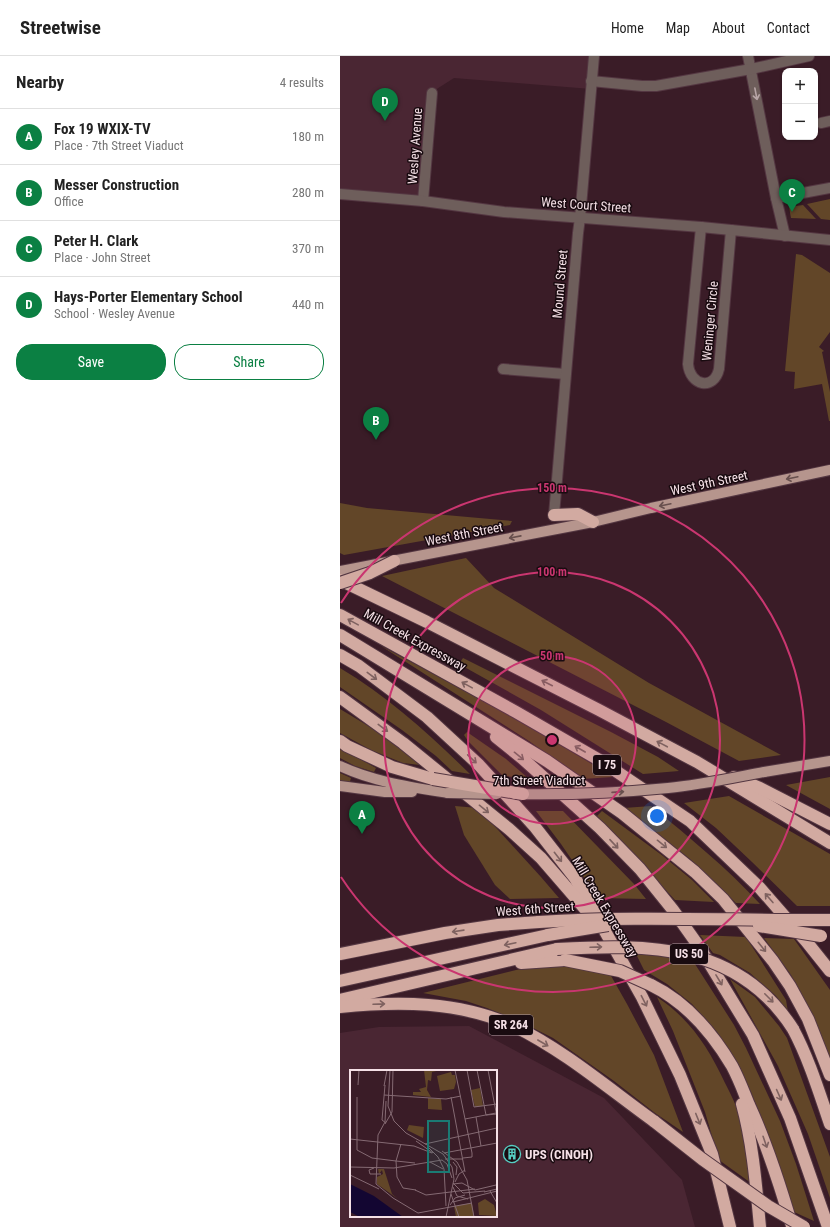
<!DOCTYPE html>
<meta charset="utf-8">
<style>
body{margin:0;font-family:"Roboto Condensed",sans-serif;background:#f6f6f6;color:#222}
.controls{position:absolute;right:12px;top:12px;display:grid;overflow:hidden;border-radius:8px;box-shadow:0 1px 3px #0004}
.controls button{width:36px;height:36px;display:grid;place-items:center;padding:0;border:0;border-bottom:1px solid #e0e0e0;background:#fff;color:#222;font:20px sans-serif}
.you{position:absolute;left:317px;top:760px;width:14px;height:14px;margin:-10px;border:3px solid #fff;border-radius:50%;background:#1a73e8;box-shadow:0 0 0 6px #1a73e833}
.badge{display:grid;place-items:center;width:26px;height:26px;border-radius:50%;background:#0b8043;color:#fff;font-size:13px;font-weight:700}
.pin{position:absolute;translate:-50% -33px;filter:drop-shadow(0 1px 2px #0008)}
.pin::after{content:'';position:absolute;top:21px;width:14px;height:12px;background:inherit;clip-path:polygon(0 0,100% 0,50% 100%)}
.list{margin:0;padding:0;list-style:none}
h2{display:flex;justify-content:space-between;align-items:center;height:52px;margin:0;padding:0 16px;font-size:17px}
h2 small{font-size:13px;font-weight:400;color:#767676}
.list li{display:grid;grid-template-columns:26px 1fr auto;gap:12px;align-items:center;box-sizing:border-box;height:56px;padding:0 16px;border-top:1px solid #e0e0e0}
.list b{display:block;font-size:15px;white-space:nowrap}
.list p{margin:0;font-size:13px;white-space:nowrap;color:#767676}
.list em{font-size:13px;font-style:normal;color:#767676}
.actions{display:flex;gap:8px;padding:12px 16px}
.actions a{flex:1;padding:9px 0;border:1px solid #0b8043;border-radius:16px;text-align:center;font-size:14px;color:#0b8043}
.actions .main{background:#0b8043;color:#fff}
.map{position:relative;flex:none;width:490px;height:1171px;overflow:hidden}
header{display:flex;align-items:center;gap:24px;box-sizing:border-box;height:56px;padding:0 20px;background:#fff;border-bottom:1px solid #e0e0e0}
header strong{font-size:19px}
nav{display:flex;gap:22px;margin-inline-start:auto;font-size:14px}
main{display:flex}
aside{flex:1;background:#fff}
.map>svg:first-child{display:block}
.built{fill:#4a2633;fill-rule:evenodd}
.green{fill:#624628}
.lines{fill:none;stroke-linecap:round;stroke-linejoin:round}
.minor-casing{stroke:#543742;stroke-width:12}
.tertiary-casing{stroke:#543742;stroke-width:12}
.primary-casing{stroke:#543742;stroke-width:12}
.motorway-casing{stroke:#543742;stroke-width:14}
.minor{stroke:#6e5e5b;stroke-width:10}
.tertiary{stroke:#6e5e5b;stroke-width:10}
.primary{stroke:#b6958d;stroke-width:10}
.motorway{stroke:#d2aaa1;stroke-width:12}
.primary-bridge-casing{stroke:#543742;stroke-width:12;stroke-linecap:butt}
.motorway-bridge-casing{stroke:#543742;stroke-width:14;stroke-linecap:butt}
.primary-bridge{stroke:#b6958d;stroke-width:10}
.motorway-bridge{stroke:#d2aaa1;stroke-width:12}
.oneway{stroke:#b8a6a7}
.oneway2{stroke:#68504e}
.oneway3{stroke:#7f6260}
.ring{fill:none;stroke:#ca3670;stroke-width:2}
.labels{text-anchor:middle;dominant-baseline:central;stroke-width:3;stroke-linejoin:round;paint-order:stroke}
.shield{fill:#190b10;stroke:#b3a0a6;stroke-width:1}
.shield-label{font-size:12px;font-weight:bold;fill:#f5e0e6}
.street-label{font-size:13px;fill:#f5e0e6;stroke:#190b10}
.poi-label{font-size:13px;font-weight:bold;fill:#f5e0e6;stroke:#190b10;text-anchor:start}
.inset-road{fill:none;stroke:#856a73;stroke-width:1}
.view{fill:#1a7b74;fill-opacity:0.15;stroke:#1a7b74;stroke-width:2}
.inset-edge{fill:none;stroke:#f5e0e6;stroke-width:2}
.centre{fill:#ca3670;stroke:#190b10;stroke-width:2}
.ring-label{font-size:12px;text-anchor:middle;font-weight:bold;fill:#ca3670;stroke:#190b10;stroke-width:3;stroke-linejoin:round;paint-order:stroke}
</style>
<header>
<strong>Streetwise</strong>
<nav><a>Home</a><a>Map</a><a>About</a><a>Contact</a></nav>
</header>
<main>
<aside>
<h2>Nearby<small>4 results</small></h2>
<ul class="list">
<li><span class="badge">A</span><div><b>Fox 19 WXIX-TV</b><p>Place · 7th Street Viaduct</p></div><em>180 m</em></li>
<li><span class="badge">B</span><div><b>Messer Construction</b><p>Office</p></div><em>280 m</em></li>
<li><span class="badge">C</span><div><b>Peter H. Clark</b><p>Place · John Street</p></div><em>370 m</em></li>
<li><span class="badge">D</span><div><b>Hays-Porter Elementary School</b><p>School · Wesley Avenue</p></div><em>440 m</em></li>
</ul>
<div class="actions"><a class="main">Save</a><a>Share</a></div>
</aside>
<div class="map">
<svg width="490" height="1171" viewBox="0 0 490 1171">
<rect width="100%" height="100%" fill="#3a1c27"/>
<g class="built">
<polygon points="0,0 254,0 251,33 114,22 92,36 83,145 0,138"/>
<path d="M129,970L264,1042L342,1124L355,1171H0V977L39,971ZM11,1015H156V1160H11Z"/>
</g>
<g class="green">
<polygon points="490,143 490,164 481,163 467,148"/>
<polygon points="463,149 476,163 451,162 449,151"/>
<polygon points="456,198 462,199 490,217 490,276 479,291 484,295 482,296 490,336 490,365 489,365 482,328 454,333 455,316 445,315"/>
<polygon points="0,447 27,452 172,465 170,469 4,499 0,497"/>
<polygon points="126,502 154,532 309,627 441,699 399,705 326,666 42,520"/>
<path d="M41,590C120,632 198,674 273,721L242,723L189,685Z"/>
<polygon points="123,602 271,676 318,701 339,715 303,718 201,654 119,608"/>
<path d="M0,612C49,641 90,679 130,718L112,715L96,700L62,674L0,631Z"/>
<polygon points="0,653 50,683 80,709 63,707 31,694 0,677"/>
<polygon points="127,676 166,703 188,722 163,720 128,685 124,679"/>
<polygon points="0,692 36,712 34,716 15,710 0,702"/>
<polygon points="0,717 11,722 9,729 0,727"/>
<polygon points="490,721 490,753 446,729"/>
<polygon points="389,740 490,798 490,850 457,850 412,806 376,772 344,747"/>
<polygon points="115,750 138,752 201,821 219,842 170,843 155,829 124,779"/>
<path d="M311,750C349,781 387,812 420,848L396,847L350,803L284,752Z"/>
<polygon points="196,755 223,755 294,828 306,843 258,842 221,788"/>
<polygon points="262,755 323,800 352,824 374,846 335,844 257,760"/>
<polygon points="360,879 406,881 446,944 448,956 436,940 410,917 380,899 373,897"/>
<polygon points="424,882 454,883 490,934 490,1002 479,975 451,919"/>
<polygon points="296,898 331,901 355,908 394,969 406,992 440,1065 456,1108 474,1165 454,1156 427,1077 411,1036 391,997 377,976 352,948 327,928 304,914"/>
<polygon points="197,910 229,910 270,918 287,948 314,999 343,1076 315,1057 274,1025 213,982 181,966 147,952 126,945 83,937 176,914"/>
<polygon points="390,923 415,941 439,970 447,982 490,1101 490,1142 468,1078 438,1010"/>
<path d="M317,941C350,963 368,991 385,1027C393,1042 400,1058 404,1075C408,1092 409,1110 411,1127L379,1104L365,1056L333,975Z"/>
</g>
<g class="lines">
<g class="minor-casing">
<g id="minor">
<polyline points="408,0 436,142 445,180"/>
<polyline points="251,25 302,30 316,30 411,13 469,0"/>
<polyline points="481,67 490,65"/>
<polyline points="436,142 490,132"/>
<polyline points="83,145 92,37"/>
<path d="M361,171L348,308C350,330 374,335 379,313L391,174"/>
<polyline points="163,313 225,318"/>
<polyline points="214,459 238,177 240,162 254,0"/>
</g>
</g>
<g class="tertiary-casing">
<polyline id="tertiary" points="0,138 83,145 164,156 361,171 490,184"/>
</g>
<g class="primary-casing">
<g id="primary">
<polyline points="0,515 253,466 311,452 490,414"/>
<path d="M0,710C34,726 71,731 108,737"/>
<polyline points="424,716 490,705"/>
<polyline points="0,730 45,736 72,736"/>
</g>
</g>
<g class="motorway-casing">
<g id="motorway">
<polyline points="214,459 238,458 253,466"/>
<polyline points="0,524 87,566 259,654 357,706 490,787"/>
<polyline points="0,559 176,656 261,705 350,765 419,831 466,885 490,915"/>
<polyline points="0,579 207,705 282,757 355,816 383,843 433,905 450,930 468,963 490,1019"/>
<polyline points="0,599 19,610 87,661 139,709 195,771 235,822 302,941 340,1019 372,1098 390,1171"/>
<polyline points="0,641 63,687 169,773 201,802 246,854"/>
<polyline points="156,681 182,702 260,772 300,813 333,854 360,892 413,979 450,1062 488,1171"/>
<polyline points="0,685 7,690 52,711 93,723"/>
<polyline points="394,721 420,732 490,768"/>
<polyline points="469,864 490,864"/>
<polyline points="0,898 105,877 158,869 199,866"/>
<polyline points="181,907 225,904"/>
<polyline points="0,925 208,879"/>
<path d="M311,929C346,946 373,978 392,1010C399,1023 404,1037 409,1049C427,1088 440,1129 452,1170"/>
<polyline points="0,944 217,893"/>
<path d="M0,951C58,945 119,945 174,970C225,995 269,1033 315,1066"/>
<path d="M453,973C469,1003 479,1036 490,1068"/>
<path d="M402,1048C413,1088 416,1129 420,1171"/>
</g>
</g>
<use href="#minor" class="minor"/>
<use href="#tertiary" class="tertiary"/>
<use href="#primary" class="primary"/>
<use href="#motorway" class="motorway"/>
<g class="primary-bridge-casing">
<g id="primary-bridge">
<polyline points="108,737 157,738"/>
<path d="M175,738C226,739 277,737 328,732C360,729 392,722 424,716"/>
</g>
</g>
<g class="motorway-bridge-casing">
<g id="motorway-bridge">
<polyline points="0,527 30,517 54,505"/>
<polyline points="93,723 183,738"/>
<path d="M199,866C288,860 379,864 469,864"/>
<polyline points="419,870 481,880"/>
<polyline points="208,879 268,869"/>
<path d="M217,893C308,888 398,887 453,973"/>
<polyline points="225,904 280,915 311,929"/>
<polyline points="315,1066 362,1103 428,1150 464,1171"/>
</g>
</g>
<use href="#primary-bridge" class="primary-bridge"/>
<use href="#motorway-bridge" class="motorway-bridge"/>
</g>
<defs><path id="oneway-shaft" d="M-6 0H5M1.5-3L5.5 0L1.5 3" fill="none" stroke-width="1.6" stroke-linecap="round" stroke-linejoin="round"/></defs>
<use class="oneway" href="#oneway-shaft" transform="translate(416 38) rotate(79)"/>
<g class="oneway2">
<use href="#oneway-shaft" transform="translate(452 422) rotate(168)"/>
<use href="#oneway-shaft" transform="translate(325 449) rotate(168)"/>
<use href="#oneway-shaft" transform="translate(175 481) rotate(169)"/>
<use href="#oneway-shaft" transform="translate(278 736) rotate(-4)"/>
</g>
<g class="oneway3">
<use href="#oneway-shaft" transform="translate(13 566) rotate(-151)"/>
<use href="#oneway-shaft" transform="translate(32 620) rotate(37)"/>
<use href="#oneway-shaft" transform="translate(207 627) rotate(-153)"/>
<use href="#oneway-shaft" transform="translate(127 629) rotate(-151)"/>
<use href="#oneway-shaft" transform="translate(43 672) rotate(37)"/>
<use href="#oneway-shaft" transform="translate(322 688) rotate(-152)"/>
<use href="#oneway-shaft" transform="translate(240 693) rotate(-150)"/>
<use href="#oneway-shaft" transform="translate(179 700) rotate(39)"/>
<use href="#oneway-shaft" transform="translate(132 703) rotate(43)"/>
<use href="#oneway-shaft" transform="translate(144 753) rotate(39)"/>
<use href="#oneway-shaft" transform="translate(274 788) rotate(47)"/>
<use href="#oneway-shaft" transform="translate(322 788) rotate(39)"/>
<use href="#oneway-shaft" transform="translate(218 801) rotate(52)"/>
<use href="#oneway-shaft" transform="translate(429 842) rotate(-131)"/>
<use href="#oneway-shaft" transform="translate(118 875) rotate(172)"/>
<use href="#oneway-shaft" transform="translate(170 888) rotate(168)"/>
<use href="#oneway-shaft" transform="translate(256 891) rotate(-2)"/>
<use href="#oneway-shaft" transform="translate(422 891) rotate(51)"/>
<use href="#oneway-shaft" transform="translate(379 924) rotate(59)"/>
<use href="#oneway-shaft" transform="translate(429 942) rotate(45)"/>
<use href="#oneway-shaft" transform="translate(304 945) rotate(63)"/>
<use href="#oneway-shaft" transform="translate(39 948) rotate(-2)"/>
<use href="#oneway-shaft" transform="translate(203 987) rotate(30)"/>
<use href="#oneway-shaft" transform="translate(439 1039) rotate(66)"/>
<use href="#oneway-shaft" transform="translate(358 1063) rotate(68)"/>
<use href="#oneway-shaft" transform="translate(425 1086) rotate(71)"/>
</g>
<circle cx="212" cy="684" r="84" fill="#ca3670" fill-opacity=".12"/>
<g class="ring">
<circle cx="212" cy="684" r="84"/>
<circle cx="212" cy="684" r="168"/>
<path d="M1 547A252 252 0 1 1 1 821"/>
</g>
<defs>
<g id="building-ring" transform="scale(0.9)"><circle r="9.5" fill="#190b10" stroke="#56cec3" stroke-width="1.5"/><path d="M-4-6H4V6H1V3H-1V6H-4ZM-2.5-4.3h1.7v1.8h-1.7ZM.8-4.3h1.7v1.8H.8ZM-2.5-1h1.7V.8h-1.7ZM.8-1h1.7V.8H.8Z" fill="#56cec3"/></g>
</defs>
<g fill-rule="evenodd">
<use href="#building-ring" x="172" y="1098"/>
</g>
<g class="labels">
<g class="shield">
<rect x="253" y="699" width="28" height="20" rx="3"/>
<rect x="330" y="888" width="38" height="20" rx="3"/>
<rect x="149" y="959" width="44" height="20" rx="3"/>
</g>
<g class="shield-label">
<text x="267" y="709">I 75</text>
<text x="349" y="898">US 50</text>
<text x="171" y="969">SR 264</text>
</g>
<g class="street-label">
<text transform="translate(75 90) rotate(-86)">Wesley Avenue</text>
<text transform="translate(246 149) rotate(4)">West Court Street</text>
<text transform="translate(220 228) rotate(-85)">Mound Street</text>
<text transform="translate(370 265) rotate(-85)">Weninger Circle</text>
<text transform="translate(369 427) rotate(-12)">West 9th Street</text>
<text transform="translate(124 478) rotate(-11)">West 8th Street</text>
<text transform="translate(75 584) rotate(29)">Mill Creek Expressway</text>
<text x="199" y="724">7th Street Viaduct</text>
<text transform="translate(265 851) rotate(59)">Mill Creek Expressway</text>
<text transform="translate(195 853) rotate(-4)">West 6th Street</text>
</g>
<g class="poi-label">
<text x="185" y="1098">UPS (CINOH)</text>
</g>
</g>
<g transform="translate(10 1014)">
<rect width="147" height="147" fill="#3a1c27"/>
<path d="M74,0H91L82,2L81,11L78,10L77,20L81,27L63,25V22H71L69,19L76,17ZM101,2L102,5H105L106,12L104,19L90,21L87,6ZM130,18L133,36L125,37L121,20ZM78,28L91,29L92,40L78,39ZM59,55L74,57L73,68L57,60ZM28,99H34L42,124L48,129L27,114V107L33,104L32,100L29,104ZM135,129L144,135L147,146L129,145L128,133ZM122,133L124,147H106L104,136Z" fill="#624628"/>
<path d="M0,114L24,126L53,147H10L0,142Z" fill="#130632"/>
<path class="inset-road" d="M40,0L38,36L44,51L56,63L93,84L102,97L104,109L96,147M105,0L122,83V87L113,88M117,0L124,37L147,34M127,0L136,45L147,44M138,0L147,47M8,15L9,0M35,15L32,50L36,53M34,16L37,0M34,25L96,29L111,26M7,27V80L22,88L46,91M101,27L115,102M126,47L131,76M115,49L146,43M35,52L28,65L26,114L43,128L68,143M35,52L36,31M35,54L42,42L43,0M0,69L64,76L82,83M66,71L83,83M51,74L46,91L47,107L53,118L66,120M75,74L147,58M79,78L88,87L94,99L96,136M92,81L107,92L117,110M94,83L147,73M95,89H113M46,91L65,93M80,92L93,99M103,92L107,97L106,105M0,97L44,98L92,90L97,94L102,108M24,98L19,100L20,104H31M0,105L29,119M117,110L124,147M105,112L109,104L115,100M103,113L113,123L135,121M103,114L112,113L125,120L146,115M103,117L107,126L118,129M65,120L76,125L125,119M140,121L147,133M134,122L147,119M101,124L109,147M103,132L147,121M100,135L105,128L115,125M68,143L122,133"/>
<path class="view" d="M78,51H99V102H78Z"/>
<rect width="147" height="147" class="inset-edge"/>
</g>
<circle cx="212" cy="684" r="6" class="centre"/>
<g class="ring-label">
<text x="212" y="436">150 m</text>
<text x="212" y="520">100 m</text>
<text x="212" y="604">50 m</text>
</g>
</svg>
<div class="controls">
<button>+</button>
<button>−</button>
</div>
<div class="you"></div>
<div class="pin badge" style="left:22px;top:778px">A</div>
<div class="pin badge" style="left:36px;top:384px">B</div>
<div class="pin badge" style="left:452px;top:156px">C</div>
<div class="pin badge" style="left:45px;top:65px">D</div>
</div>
</main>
